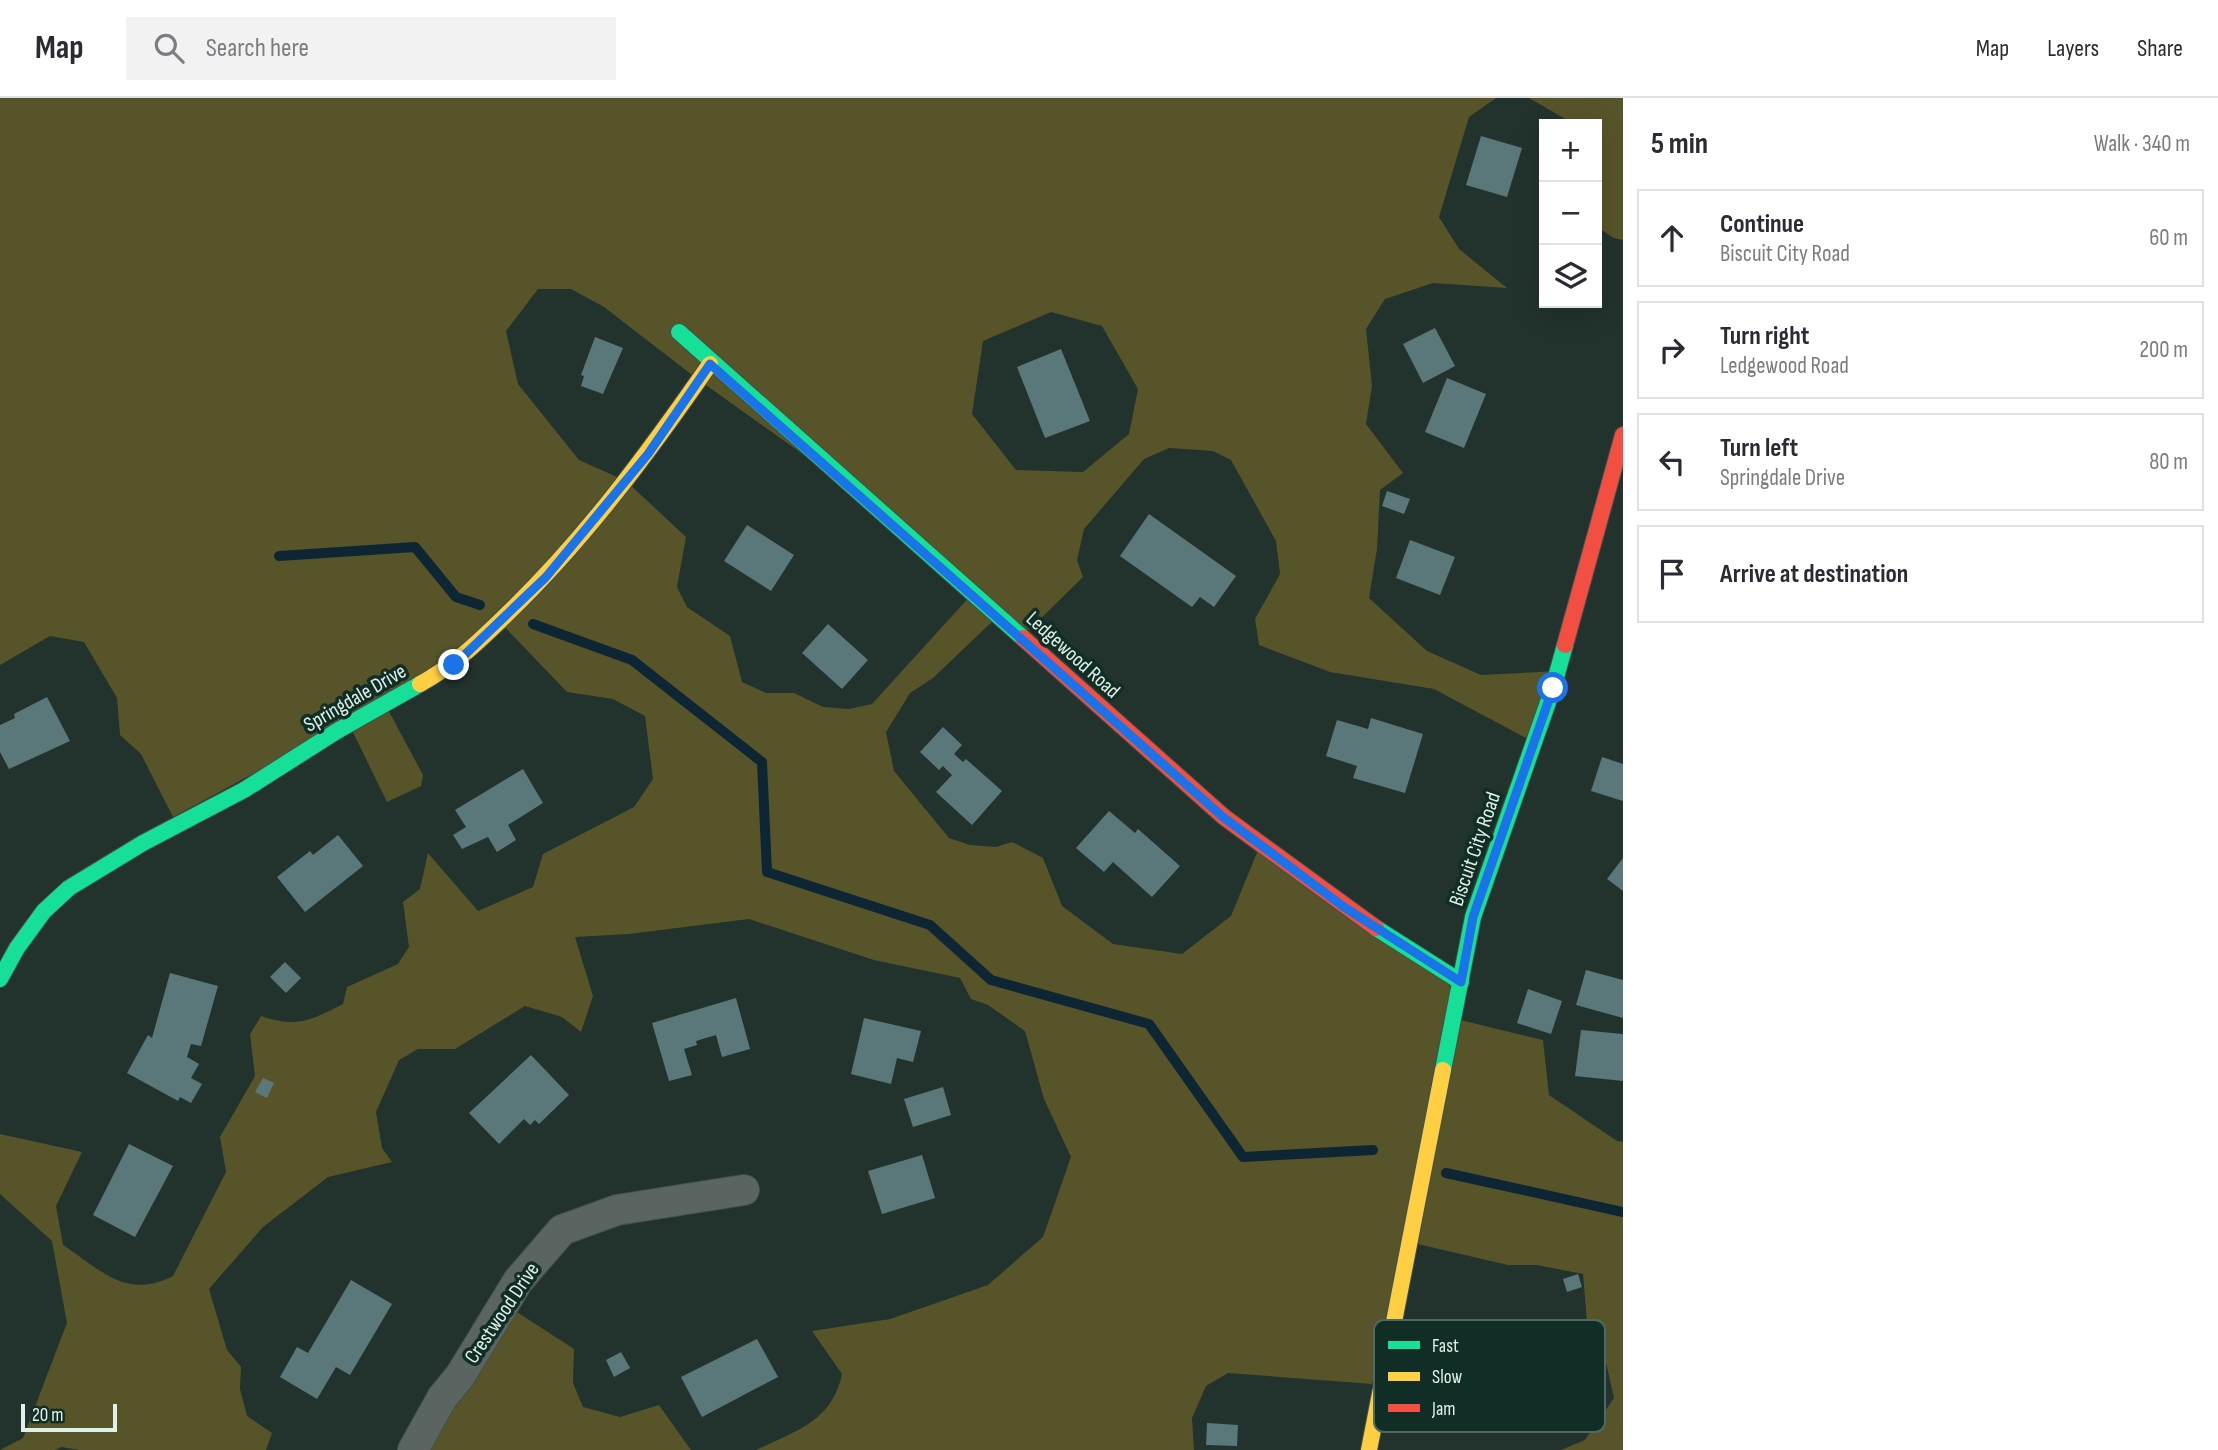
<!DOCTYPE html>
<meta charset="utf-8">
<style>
body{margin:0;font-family:"Sofia Sans Condensed",sans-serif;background:#f2f2f3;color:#2b2b33}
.controls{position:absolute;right:21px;top:21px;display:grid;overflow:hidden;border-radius:0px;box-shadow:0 7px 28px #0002}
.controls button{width:63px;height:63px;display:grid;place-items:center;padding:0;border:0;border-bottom:2px solid #e1e1e2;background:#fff;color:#2b2b33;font:35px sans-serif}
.scale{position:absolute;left:21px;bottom:18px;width:96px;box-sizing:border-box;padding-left:7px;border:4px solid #e0f1ea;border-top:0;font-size:19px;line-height:24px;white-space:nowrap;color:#e0f1ea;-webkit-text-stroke:5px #112e26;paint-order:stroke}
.stop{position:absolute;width:21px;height:21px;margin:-16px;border:5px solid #1a73e8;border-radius:50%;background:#fff}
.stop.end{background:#1a73e8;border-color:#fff;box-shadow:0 2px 7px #0008}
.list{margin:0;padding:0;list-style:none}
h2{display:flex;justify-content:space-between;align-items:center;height:91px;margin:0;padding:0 28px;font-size:30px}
h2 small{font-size:23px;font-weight:400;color:#7c7c81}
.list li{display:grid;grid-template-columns:46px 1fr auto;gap:21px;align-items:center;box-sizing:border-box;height:98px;margin:0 14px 14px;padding:0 14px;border:2px solid #e1e1e2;border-radius:0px}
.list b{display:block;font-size:26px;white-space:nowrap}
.list p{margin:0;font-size:23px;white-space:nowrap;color:#7c7c81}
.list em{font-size:23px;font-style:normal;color:#7c7c81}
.icon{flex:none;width:38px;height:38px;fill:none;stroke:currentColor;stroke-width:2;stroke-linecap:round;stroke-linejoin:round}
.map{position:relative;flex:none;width:1623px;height:1352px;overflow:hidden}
header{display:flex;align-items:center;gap:42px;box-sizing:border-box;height:98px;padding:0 35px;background:#fff;border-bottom:2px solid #e1e1e2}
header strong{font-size:33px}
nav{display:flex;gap:38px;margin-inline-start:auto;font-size:24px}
.search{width:490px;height:63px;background:#f2f2f3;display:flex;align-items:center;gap:18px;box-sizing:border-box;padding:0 24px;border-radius:0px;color:#7c7c81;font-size:26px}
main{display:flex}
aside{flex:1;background:#fff}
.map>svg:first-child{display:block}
.green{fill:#575429;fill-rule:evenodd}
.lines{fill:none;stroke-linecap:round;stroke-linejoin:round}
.stream{stroke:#0e2634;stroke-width:10}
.building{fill:#5a7879}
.street-casing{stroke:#42504c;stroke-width:32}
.fast-casing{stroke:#42504c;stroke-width:18}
.slow-casing{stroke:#42504c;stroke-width:18}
.jam-casing{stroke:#42504c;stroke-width:18}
.street{stroke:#5a6562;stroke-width:30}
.fast{stroke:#16e098;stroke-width:16}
.slow{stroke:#ffcf43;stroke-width:16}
.jam{stroke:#f24e42;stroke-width:16}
.route{stroke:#1a73e8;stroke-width:9}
.labels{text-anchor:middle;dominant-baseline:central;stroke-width:7;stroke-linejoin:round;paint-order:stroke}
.street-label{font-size:21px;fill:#e0f1ea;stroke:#112e26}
.key{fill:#112e26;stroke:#4f6861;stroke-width:2}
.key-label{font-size:19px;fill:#e0f1ea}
</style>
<header>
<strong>Map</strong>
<div class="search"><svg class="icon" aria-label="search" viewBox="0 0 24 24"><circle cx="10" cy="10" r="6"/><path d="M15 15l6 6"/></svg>Search here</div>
<nav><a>Map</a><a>Layers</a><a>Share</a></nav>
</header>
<main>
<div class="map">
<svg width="1623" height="1352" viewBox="0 0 1623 1352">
<rect width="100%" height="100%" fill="#22322d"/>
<g class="green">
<path d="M0,0H1496L1469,19L1439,119L1459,151L1507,190L1433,185L1385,201L1366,231L1372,288L1366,326L1403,375L1380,392L1377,451L1369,500L1427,553L1481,577L1557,573L1528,641L1434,591L1330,574L1259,547L1255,521L1280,476L1276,443L1231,362L1213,353L1169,350L1144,361L1084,431L1077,462L1083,479L1029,532L997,519L933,580L910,595L886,634L894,673L949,740L970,747L996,749L1012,744L1043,760L1062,808L1113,846L1182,856L1231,818L1261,745L1449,875L1452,920L1543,942L1549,997L1617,1043L1623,1044V1352H1561L1585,1342L1614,1300L1604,1256L1587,1224L1583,1176L1537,1167H1508L1409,1144L1372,1286L1228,1275L1206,1288L1192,1320L1194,1352H756C795,1333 832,1324 842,1276L812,1233L890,1221L988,1187L1043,1139L1071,1059L1044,1001L1025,933L988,907L971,901L960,880L874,862L749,821L629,836L575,839L593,898L581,934L562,919L525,908L455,951H418L399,962L376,1014L382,1050L392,1064L328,1079L263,1129L209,1191L227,1252L241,1269L240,1291L247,1318L272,1335L266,1352H80L61,1349L55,1352H0L23,1340L67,1225L52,1143L0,1096V1036L82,1054L56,1108L63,1147C101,1172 126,1202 173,1178L226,1074L220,1039L255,978L250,936L261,918C297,930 310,923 343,906L347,889L398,866L409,849L403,804L420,791L428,755L478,813L533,789L543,756L634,709L653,681L645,618L613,601L567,594L499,523L385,606L423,677L421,688L387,704L348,624L173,719L141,656L120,637L117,600L84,544L50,538L0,567ZM538,191H571L604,209L696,280L888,417L972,496L872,606L849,611L823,609L794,595H766L742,584L730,538L687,509L677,489L686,439L626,383L579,362L518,286L506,233ZM1051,214L1102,228L1138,291L1129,336L1083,374L1016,372L972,316L983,243Z"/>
<polygon points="1529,0 1623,0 1623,142 1614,140 1597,129 1597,26 1574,26"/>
<polygon points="506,1207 574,1251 573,1285 583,1309 620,1319 659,1307 691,1352 411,1352"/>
</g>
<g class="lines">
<g class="stream">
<polyline points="279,458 415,449 456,499 480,507"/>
<polyline points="533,526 632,562 762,664 767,774 930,827 991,882 1149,926 1243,1059 1373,1052"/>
<polyline points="1446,1075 1623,1114"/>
</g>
</g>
<g class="building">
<polygon points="1481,38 1522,50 1507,99 1466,87"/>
<polygon points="1435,230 1455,268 1423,285 1403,246"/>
<polygon points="595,239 623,250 603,296 581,288 584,278 581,277"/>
<polygon points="1061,251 1090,323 1045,340 1017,269"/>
<polygon points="1447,280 1486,296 1464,350 1425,334"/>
<polygon points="1387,393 1410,401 1404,416 1382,408"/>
<polygon points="1149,416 1236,478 1214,509 1200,499 1192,509 1120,458"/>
<polygon points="747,427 794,457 771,493 724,463"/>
<polygon points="1410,442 1455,459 1440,497 1396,480"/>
<polygon points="828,526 868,562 842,591 802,555"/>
<polygon points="47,599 70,643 9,671 0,654 0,627 15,620 14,616"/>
<polygon points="1371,620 1423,636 1405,695 1353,680 1357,668 1326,658 1337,622 1368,631"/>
<polygon points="943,629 962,647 954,656 963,664 966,661 1002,693 972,727 936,694 952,677 943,668 939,672 920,654"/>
<polygon points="1602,659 1623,666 1623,703 1591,693"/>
<polygon points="523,671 543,705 508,727 516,742 497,754 488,739 462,751 453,737 466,729 455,712"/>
<polygon points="1109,713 1135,735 1138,731 1180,768 1152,799 1113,764 1104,774 1076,750"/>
<polygon points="338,737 363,768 305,814 277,779 310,753 313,757"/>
<polygon points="1623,760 1623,793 1607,781"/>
<polygon points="285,864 301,880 286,895 270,879"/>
<polygon points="1586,872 1623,882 1623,920 1576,907"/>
<polygon points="170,875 218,888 201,948 191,946 187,959 199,966 191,980 202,986 191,1005 180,999 178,1003 127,975 148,937 152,940"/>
<polygon points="1528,891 1562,903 1551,936 1517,925"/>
<polygon points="736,900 750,951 722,959 716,937 696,943 697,947 684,951 692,977 669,983 652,925"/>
<polygon points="864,920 921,933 913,964 897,960 891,986 851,976"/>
<polygon points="1581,932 1623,936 1623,983 1575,978"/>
<polygon points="531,957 569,997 539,1026 535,1022 530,1027 524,1021 499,1046 469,1015"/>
<polygon points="263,980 274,985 267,1000 255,994"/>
<polygon points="943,989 951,1017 913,1029 904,1001"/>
<polygon points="129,1046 173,1068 135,1139 93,1117"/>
<polygon points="922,1057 935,1100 882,1116 868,1073"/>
<polygon points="1578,1176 1582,1189 1567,1194 1563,1181"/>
<polygon points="351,1182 392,1206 350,1277 336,1269 317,1301 280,1279 297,1249 308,1255"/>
<polygon points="757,1241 778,1279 702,1319 681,1279"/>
<polygon points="1483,1242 1504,1276 1537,1257 1559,1294 1491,1335 1448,1263"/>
<polygon points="621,1254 630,1270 614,1279 606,1262"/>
<polygon points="1207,1325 1238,1327 1237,1348 1206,1347"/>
</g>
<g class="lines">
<g class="street-casing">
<polyline id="street" points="413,1352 442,1300 460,1278 518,1183 562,1132 617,1112 744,1092"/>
</g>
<g class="fast-casing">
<g id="fast">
<polyline points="679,234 1023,540"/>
<polyline points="1376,830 1461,884"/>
<polyline points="0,881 17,850 44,813 69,790 143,745 244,692 337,633 420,586"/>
<polyline points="1443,972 1473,819 1553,590 1565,547"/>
</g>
</g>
<g class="slow-casing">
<g id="slow">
<path d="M420,586C456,566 478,544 507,516C585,441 649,354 710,266"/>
<polyline points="1369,1352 1443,972"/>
</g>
</g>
<g class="jam-casing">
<g id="jam">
<polyline points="1023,540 1224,719 1376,830"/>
<polyline points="1565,547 1623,337"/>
</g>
</g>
<use href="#street" class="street"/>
<use href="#fast" class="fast"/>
<use href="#slow" class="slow"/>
<use href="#jam" class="jam"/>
</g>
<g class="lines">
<polyline class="route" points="454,567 546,479 648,356 710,266 1223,719 1344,809 1461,884 1473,819 1553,590"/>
</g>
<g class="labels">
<g class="street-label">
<text transform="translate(1073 557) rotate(42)">Ledgewood Road</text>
<text transform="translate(355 600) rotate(-30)">Springdale Drive</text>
<text transform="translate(1475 751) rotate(-71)">Biscuit City Road</text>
<text transform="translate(502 1215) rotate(-56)">Crestwood Drive</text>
</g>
</g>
<rect x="1374" y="1222" width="231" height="112" rx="10" class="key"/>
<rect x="1388" y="1243" width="32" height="8" fill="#16e098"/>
<rect x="1388" y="1274" width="32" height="9" fill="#ffcf43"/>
<rect x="1388" y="1306" width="32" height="8" fill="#f24e42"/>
<g class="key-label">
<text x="1432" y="1254">Fast</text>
<text x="1432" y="1285">Slow</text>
<text x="1432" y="1317">Jam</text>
</g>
</svg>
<div class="controls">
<button>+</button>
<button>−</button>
<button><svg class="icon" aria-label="layers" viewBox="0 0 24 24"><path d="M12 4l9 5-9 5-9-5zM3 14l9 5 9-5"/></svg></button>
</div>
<div class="scale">20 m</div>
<div class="stop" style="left:1553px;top:590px"></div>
<div class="stop end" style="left:454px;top:567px"></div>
</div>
<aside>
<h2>5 min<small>Walk · 340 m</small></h2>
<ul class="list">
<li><svg class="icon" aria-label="ahead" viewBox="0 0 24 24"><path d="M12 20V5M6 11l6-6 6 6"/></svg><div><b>Continue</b><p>Biscuit City Road</p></div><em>60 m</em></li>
<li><svg class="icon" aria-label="right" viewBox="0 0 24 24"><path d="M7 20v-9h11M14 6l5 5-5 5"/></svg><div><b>Turn right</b><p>Ledgewood Road</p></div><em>200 m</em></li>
<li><svg class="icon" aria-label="left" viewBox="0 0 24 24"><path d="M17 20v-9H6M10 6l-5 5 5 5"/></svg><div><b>Turn left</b><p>Springdale Drive</p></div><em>80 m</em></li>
<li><svg class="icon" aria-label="arrive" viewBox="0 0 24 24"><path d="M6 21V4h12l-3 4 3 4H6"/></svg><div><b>Arrive at destination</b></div></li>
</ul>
</aside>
</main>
